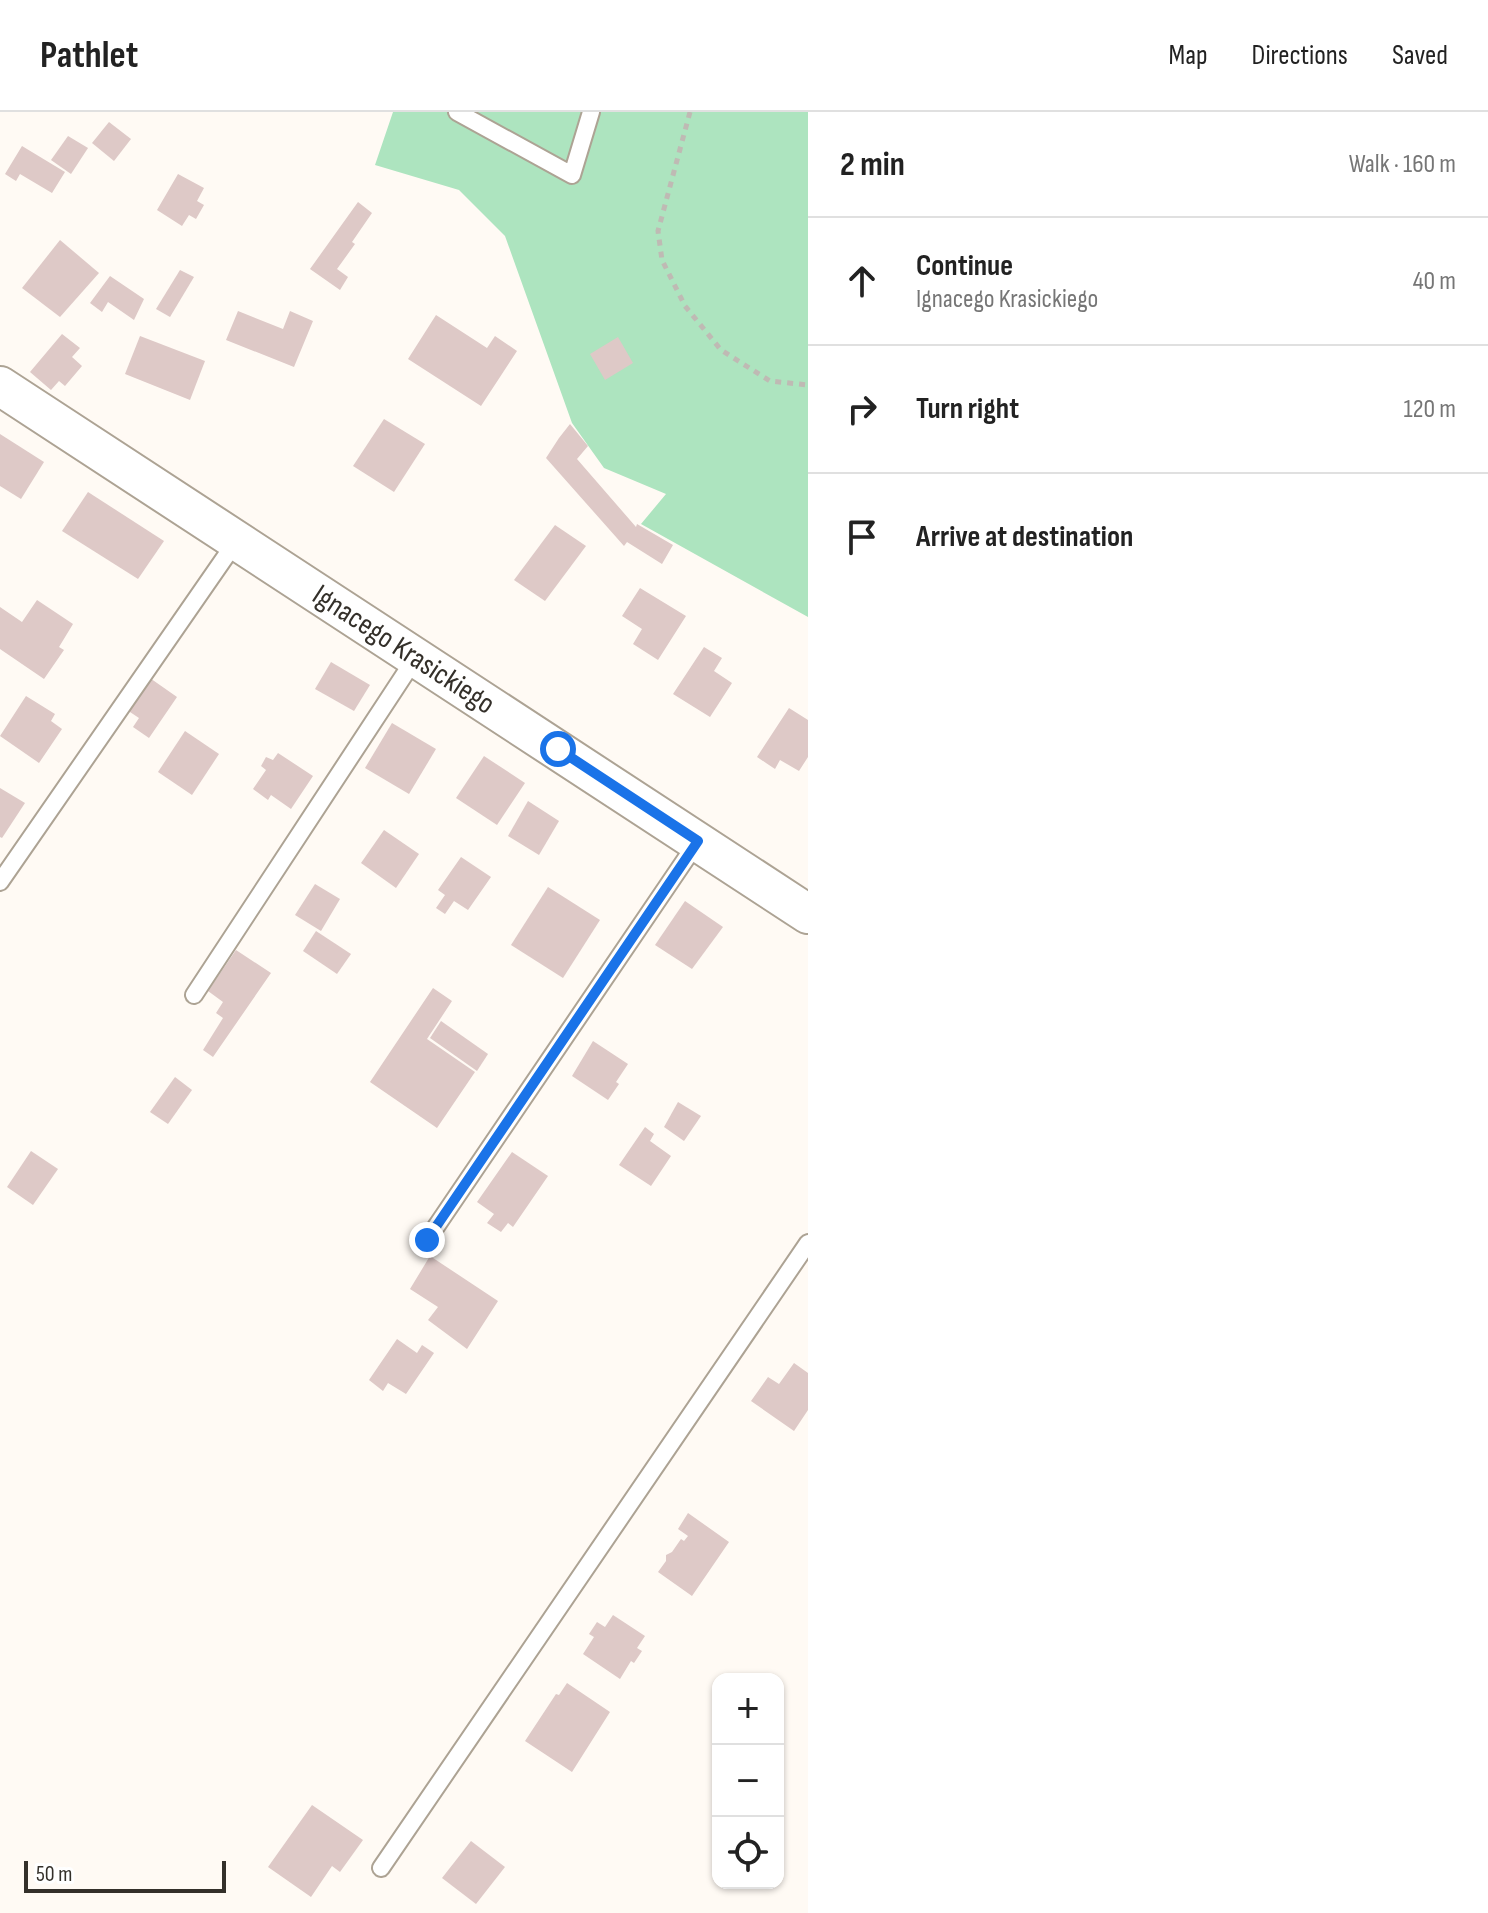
<!DOCTYPE html>
<meta charset="utf-8">
<style>
body{margin:0;font-family:"Sofia Sans Condensed",sans-serif;background:#f2f2f2;color:#222}
.controls{position:absolute;right:24px;bottom:24px;display:grid;overflow:hidden;border-radius:16px;box-shadow:0 2px 6px #0004}
.controls button{width:72px;height:72px;display:grid;place-items:center;padding:0;border:0;border-bottom:2px solid #e0e0e0;background:#fff;color:#222;font:40px sans-serif}
.scale{position:absolute;left:24px;bottom:20px;width:202px;box-sizing:border-box;padding-left:8px;border:4px solid #34302a;border-top:0;font-size:22px;line-height:28px;white-space:nowrap;color:#34302a;-webkit-text-stroke:6px #fff;paint-order:stroke}
.stop{position:absolute;width:24px;height:24px;margin:-18px;border:6px solid #1a73e8;border-radius:50%;background:#fff}
.stop.end{background:#1a73e8;border-color:#fff;box-shadow:0 2px 8px #0008}
.list{margin:0;padding:0;list-style:none}
h2{display:flex;justify-content:space-between;align-items:center;height:104px;margin:0;padding:0 32px;font-size:34px}
h2 small{font-size:26px;font-weight:400;color:#767676}
.list li{display:grid;grid-template-columns:52px 1fr auto;gap:24px;align-items:center;box-sizing:border-box;height:128px;padding:0 32px;border-top:2px solid #e0e0e0}
.list b{display:block;font-size:30px;white-space:nowrap}
.list p{margin:0;font-size:26px;white-space:nowrap;color:#767676}
.list em{font-size:26px;font-style:normal;color:#767676}
.icon{flex:none;width:44px;height:44px;fill:none;stroke:currentColor;stroke-width:2;stroke-linecap:round;stroke-linejoin:round}
.map{position:relative;flex:none;width:808px;height:1801px;overflow:hidden}
header{display:flex;align-items:center;gap:48px;box-sizing:border-box;height:112px;padding:0 40px;background:#fff;border-bottom:2px solid #e0e0e0}
header strong{font-size:38px}
nav{display:flex;gap:44px;margin-inline-start:auto;font-size:28px}
main{display:flex}
aside{flex:1;background:#fff}
.map>svg:first-child{display:block}
.green{fill:#ade4bf}
.building{fill:#dec9c7}
.lines{fill:none;stroke-linecap:round;stroke-linejoin:round}
.service-casing{stroke:#ada394;stroke-width:20}
.tertiary-casing{stroke:#ada394;stroke-width:42}
.path{stroke:#bfbab4;stroke-width:5;stroke-dasharray:6 6;stroke-linecap:butt}
.service{stroke:#fff;stroke-width:16}
.tertiary{stroke:#fff;stroke-width:38}
.route{stroke:#1a73e8;stroke-width:10}
.labels{text-anchor:middle;dominant-baseline:central;stroke-width:6;stroke-linejoin:round;paint-order:stroke}
.street-label{font-size:30px;fill:#34302a;stroke:#fff}
</style>
<header>
<strong>Pathlet</strong>
<nav><a>Map</a><a>Directions</a><a>Saved</a></nav>
</header>
<main>
<div class="map">
<svg width="808" height="1801" viewBox="0 0 808 1801">
<rect width="100%" height="100%" fill="#fffaf4"/>
<polygon class="green" points="393,0 808,0 808,505 641,412 666,382 604,356 572,311 505,124 459,78 375,53"/>
<g class="building">
<polygon points="109,10 131,27 114,49 92,31"/>
<polygon points="68,24 88,36 71,62 51,48"/>
<polygon points="22,34 65,60 52,81 20,62 16,69 5,62"/>
<polygon points="178,62 204,76 197,89 204,93 196,107 189,103 182,114 157,98"/>
<polygon points="358,90 372,101 352,130 355,132 337,157 348,165 340,178 310,157"/>
<polygon points="60,128 99,161 60,205 22,176"/>
<polygon points="180,158 194,165 170,205 156,197"/>
<polygon points="110,164 144,187 134,208 108,190 102,200 90,191"/>
<polygon points="238,199 283,217 290,199 313,209 294,255 226,228"/>
<polygon points="436,203 487,236 495,224 517,239 481,294 408,247"/>
<polygon points="62,222 80,236 72,245 82,254 65,274 59,269 51,278 30,260"/>
<polygon points="140,224 205,249 190,288 125,262"/>
<polygon points="618,225 633,251 605,268 590,242"/>
<polygon points="384,307 425,332 394,380 353,354"/>
<polygon points="570,312 588,334 577,347 636,415 637,412 673,433 662,452 627,430 624,434 546,346 559,326"/>
<polygon points="0,322 44,350 21,387 0,374"/>
<polygon points="88,380 164,429 138,467 62,419"/>
<polygon points="555,413 586,434 545,489 514,468"/>
<polygon points="640,476 686,504 658,548 633,532 642,517 622,504"/>
<polygon points="37,488 73,512 59,535 64,538 44,567 0,537 0,495 22,510"/>
<polygon points="704,535 722,546 714,559 732,571 710,605 673,582"/>
<polygon points="331,550 370,573 354,599 315,577"/>
<polygon points="147,564 177,585 149,626 133,615 139,606 124,596"/>
<polygon points="26,584 55,602 51,609 62,617 39,651 0,624"/>
<polygon points="789,596 808,608 808,645 799,659 780,648 775,657 757,645"/>
<polygon points="392,611 436,637 409,682 365,656"/>
<polygon points="185,619 219,642 192,683 158,660"/>
<polygon points="278,641 313,664 291,697 271,683 268,688 253,677 266,658 261,654 266,645 273,648"/>
<polygon points="484,644 525,671 497,713 456,686"/>
<polygon points="0,676 25,691 2,726 0,725"/>
<polygon points="528,689 559,709 539,743 508,724"/>
<polygon points="384,718 419,742 396,776 361,751"/>
<polygon points="461,745 491,765 468,798 454,789 445,802 436,796 445,783 438,778"/>
<polygon points="315,772 340,787 321,819 295,803"/>
<polygon points="548,775 600,808 563,866 511,833"/>
<polygon points="685,789 723,815 692,857 655,833"/>
<polygon points="316,819 351,842 337,862 303,839"/>
<polygon points="236,838 271,861 213,945 203,938 223,906 216,901 223,890 208,879"/>
<polygon points="433,876 452,889 427,927 475,960 437,1016 370,970"/>
<polygon points="441,909 488,942 477,959 430,926"/>
<polygon points="593,929 628,952 616,970 619,972 608,988 572,964"/>
<polygon points="175,965 192,978 168,1012 150,1000"/>
<polygon points="678,990 701,1004 684,1029 664,1015"/>
<polygon points="645,1015 654,1022 650,1029 671,1044 651,1074 619,1053"/>
<polygon points="31,1039 58,1057 33,1093 7,1075"/>
<polygon points="512,1040 548,1064 513,1115 508,1111 501,1120 487,1111 494,1102 477,1090"/>
<polygon points="430,1144 498,1189 467,1237 428,1208 438,1195 410,1177"/>
<polygon points="397,1227 417,1241 422,1233 434,1241 406,1282 388,1271 383,1279 369,1268"/>
<polygon points="794,1251 808,1261 808,1298 794,1319 751,1289 768,1265 779,1272"/>
<polygon points="688,1401 729,1430 692,1484 658,1460 666,1449 666,1443 672,1440 681,1427 684,1429 688,1424 678,1417"/>
<polygon points="613,1503 645,1524 637,1536 642,1539 634,1551 631,1549 620,1567 583,1542 594,1525 589,1522 597,1510 605,1515"/>
<polygon points="567,1571 610,1600 572,1660 525,1629 556,1582 559,1583"/>
<polygon points="312,1693 363,1728 340,1760 332,1754 311,1785 268,1755"/>
<polygon points="471,1729 505,1755 476,1792 442,1766"/>
</g>
<g class="lines">
<g class="service-casing">
<g id="service">
<polyline points="457,0 572,63 591,0"/>
<polyline points="0,770 237,428"/>
<polyline points="194,883 416,545"/>
<polyline points="427,1128 698,729"/>
<polyline points="381,1756 808,1131"/>
</g>
</g>
<g class="tertiary-casing">
<g id="tertiary">
<path id="s1" d="M0,274L808,802"/>
</g>
</g>
<polyline class="path" points="690,0 658,119 662,148 685,194 721,238 770,269 808,273"/>
<use href="#service" class="service"/>
<use href="#tertiary" class="tertiary"/>
</g>
<g class="lines">
<polyline class="route" points="427,1128 698,729 558,637"/>
</g>
<g class="labels">
<g class="street-label">
<text stroke="none"><textPath href="#s1" startOffset="482">Ignacego Krasickiego</textPath></text>
</g>
</g>
</svg>
<div class="controls">
<button>+</button>
<button>−</button>
<button><svg class="icon" aria-label="locate" viewBox="0 0 24 24"><circle cx="12" cy="12" r="6"/><path d="M12 2v4M12 18v4M2 12h4M18 12h4"/></svg></button>
</div>
<div class="scale">50 m</div>
<div class="stop" style="left:558px;top:637px"></div>
<div class="stop end" style="left:427px;top:1128px"></div>
</div>
<aside>
<h2>2 min<small>Walk · 160 m</small></h2>
<ul class="list">
<li><svg class="icon" aria-label="ahead" viewBox="0 0 24 24"><path d="M12 20V5M6 11l6-6 6 6"/></svg><div><b>Continue</b><p>Ignacego Krasickiego</p></div><em>40 m</em></li>
<li><svg class="icon" aria-label="right" viewBox="0 0 24 24"><path d="M7 20v-9h11M14 6l5 5-5 5"/></svg><div><b>Turn right</b></div><em>120 m</em></li>
<li><svg class="icon" aria-label="arrive" viewBox="0 0 24 24"><path d="M6 21V4h12l-3 4 3 4H6"/></svg><div><b>Arrive at destination</b></div></li>
</ul>
</aside>
</main>
